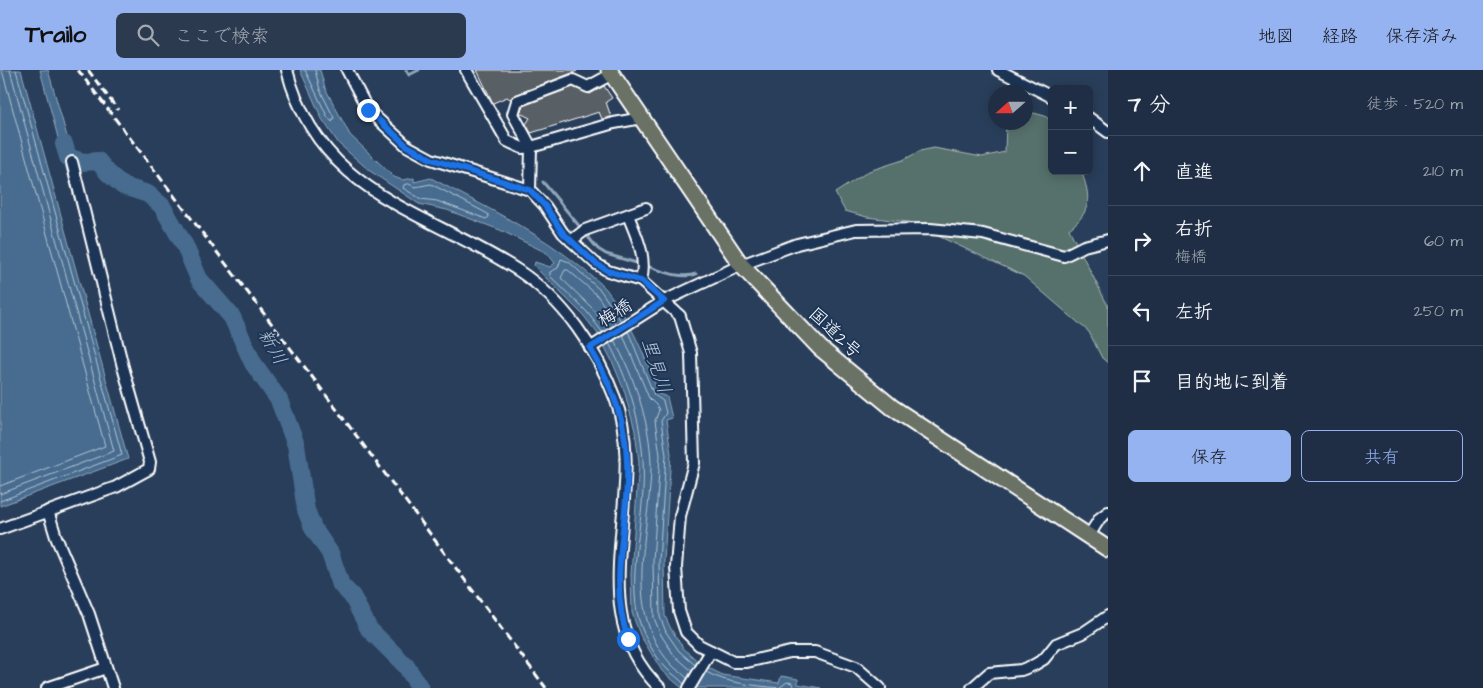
<!DOCTYPE html>
<html lang="ja">
<meta charset="utf-8">
<style>
body{margin:0;font-family:"Architects Daughter","Klee One",sans-serif;background:#2c3a4f;color:#f1f3f6}
.controls{position:absolute;right:15px;top:15px;display:grid;overflow:hidden;border-radius:8px;box-shadow:0 2px 12px #0003}
.controls button{width:45px;height:45px;display:grid;place-items:center;padding:0;border:0;border-bottom:1px solid #3c4a5d;background:#1f2e44;color:#f1f3f6;font:25px sans-serif}
.compass{position:absolute;left:988px;top:15px;width:45px;height:45px;border-radius:50%;background:#1f2e44;box-shadow:0 2px 12px #0003;rotate:249deg}
.stop{position:absolute;width:15px;height:15px;margin:-11px;border:4px solid #1a73e8;border-radius:50%;background:#fff}
.stop.end{background:#1a73e8;border-color:#fff;box-shadow:0 1px 5px #0008}
.list{margin:0;padding:0;list-style:none}
h2{display:flex;justify-content:space-between;align-items:center;height:65px;margin:0;padding:0 20px;font-size:21px}
h2 small{font-size:16px;font-weight:400;color:#a1a8b2}
.list li{display:grid;grid-template-columns:32px 1fr auto;gap:15px;align-items:center;box-sizing:border-box;height:70px;padding:0 20px;border-top:1px solid #3c4a5d}
.list b{display:block;font-size:19px;white-space:nowrap}
.list p{margin:0;font-size:16px;white-space:nowrap;color:#a1a8b2}
.list em{font-size:16px;font-style:normal;color:#a1a8b2}
.actions{display:flex;gap:10px;padding:15px 20px}
.actions a{flex:1;padding:11px 0;border:1px solid #95b2f1;border-radius:8px;text-align:center;font-size:18px;color:#95b2f1}
.actions .main{background:#95b2f1;color:#111}
.icon{flex:none;width:28px;height:28px;fill:none;stroke:currentColor;stroke-width:2;stroke-linecap:round;stroke-linejoin:round}
.map{position:relative;flex:none;width:1108px;height:618px;overflow:hidden}
header{display:flex;align-items:center;gap:30px;box-sizing:border-box;height:70px;padding:0 25px;background:#95b2f1;color:#111}
header strong{font-size:24px}
nav{display:flex;gap:28px;margin-inline-start:auto;font-size:18px}
.search{width:350px;height:45px;background:#2c3a4f;display:flex;align-items:center;gap:12px;box-sizing:border-box;padding:0 18px;border-radius:8px;color:#a1a8b2;font-size:19px}
main{display:flex}
aside{flex:1;background:#1f2e44}
.map>svg:first-child{display:block}
.green{fill:#576f6c;stroke:#abb7b6}
.water{fill:#476c8f;stroke:#91a7bc}
.lines{fill:none;stroke-linecap:round;stroke-linejoin:round}
.shore{stroke:#b5c4d2;stroke-width:1}
.stream{stroke:#91a7bc;stroke-width:3}
.river{stroke:#476c8f;stroke-width:18}
.building{fill:#596065;stroke:#fff}
.minor-casing{stroke:#fff;stroke-width:14}
.highway-casing{stroke:#fff;stroke-width:19}
.minor{stroke:#1d3557;stroke-width:10}
.highway{stroke:#6b7165;stroke-width:15}
.rail{stroke:#fff;stroke-width:3;stroke-dasharray:8 4;stroke-linecap:butt}
.route{stroke:#1a73e8;stroke-width:6}
.labels{text-anchor:middle;dominant-baseline:central;stroke-width:4;stroke-linejoin:round;paint-order:stroke}
.street-label{font-size:18px;fill:#fff;stroke:#1d3557}
.water-label{font-size:19px;font-style:italic;fill:#b5c4d2;stroke:#1d3557}
</style>
<header>
<strong>Trailo</strong>
<div class="search"><svg class="icon" aria-label="search" viewBox="0 0 24 24"><circle cx="10" cy="10" r="6"/><path d="M15 15l6 6"/></svg>ここで検索</div>
<nav><a>地図</a><a>経路</a><a>保存済み</a></nav>
</header>
<main>
<div class="map">
<svg width="1108" height="618" viewBox="0 0 1108 618">
<rect width="100%" height="100%" fill="#293e5a"/>
<filter id="ink" filterUnits="userSpaceOnUse"><feTurbulence type="fractalNoise" baseFrequency=".02" numOctaves="2"/><feDisplacementMap in="SourceGraphic" scale="10" xChannelSelector="R" yChannelSelector="G"/><feConvolveMatrix kernelMatrix="1 2 1 2 8 2 1 2 1" color-interpolation-filters="sRGB"/></filter>
<g filter="url(#ink)">
<path class="green" d="M1026,41L1045,46L1052,52V101H1081C1091,126 1092,142 1069,159L1108,236V293L1102,288L1089,262L1024,206L908,152L867,147L845,141L835,123L869,101L903,90L920,81L934,78L982,87L1005,82L1006,53L1026,52Z"/>
<g class="water">
<polygon points="0,0 21,0 128,389 0,436"/>
<polygon points="40,0 48,0 68,70 70,79 68,91 80,137 77,139"/>
<path d="M300,0H320L325,18L350,65L394,107L402,110L414,108V112L431,108C483,136 538,161 583,199C591,206 600,212 606,219C631,251 645,286 659,324L667,327L672,348L666,350L671,384L664,491L665,546L671,559L684,579L700,593L722,605L779,613L781,606L798,609V614L821,618H682L662,601L640,565L632,543L631,504L639,392L635,361L624,320L612,291L598,264L583,245L534,196L535,192L550,197L555,193L547,183L500,160L447,140L419,134L370,101L339,74L322,49Z"/>
</g>
<g class="lines">
<g class="shore">
<polyline points="305,0 327,46 332,52 334,48 320,20 315,0"/>
<polygon points="409,114 415,117 431,114 488,144 489,147 486,149 437,131 421,129 403,118 404,115"/>
<polyline points="608,259 592,238 561,208 565,200 568,200 597,225 616,254"/>
<polyline points="628,261 654,325 663,331 666,343 661,351 666,385 659,491 660,547 666,562 679,581 695,595"/>
<polyline points="603,263 587,242 550,206 550,202 558,198 561,189 569,192 601,221 621,251"/>
<polyline points="623,265 649,328 657,336 659,340 655,351 660,385 653,491 654,548 661,565 674,585 692,601"/>
<path d="M614,270C634,306 650,352 651,394C651,459 621,538 670,593C675,599 682,603 687,608"/>
<path d="M609,273C633,318 646,369 643,420C641,460 630,502 637,542C640,560 654,586 667,599C672,604 679,608 684,614"/>
<polyline points="0,416 105,376 2,0"/>
<polyline points="0,424 114,381 10,0"/>
<polyline points="0,431 122,385 16,0"/>
<path d="M706,602C728,614 753,615 779,618L787,612L792,613L795,618"/>
</g>
<g class="stream">
<polyline points="406,0 409,5 419,0"/>
<polyline points="466,9 500,70 514,80 526,84 527,87"/>
<polyline points="543,112 598,179 606,184 640,194"/>
<path d="M646,196C661,200 680,210 696,204"/>
</g>
<polyline class="river" points="64,74 68,87 84,92 98,91 108,103 123,116 148,124 162,136 185,176 199,209 232,247 253,293 279,330 296,375 306,440 313,458 330,483 341,515 352,526 369,559 406,596 420,618"/>
</g>
<g class="building">
<polygon points="477,0 577,0 577,1 515,25 510,29 507,27 493,33"/>
<polygon points="604,16 612,28 606,32 611,47 602,49 599,42 531,63 526,54 530,48 520,43 523,36 573,17 590,24"/>
</g>
<g class="lines">
<g class="minor-casing">
<g id="minor">
<path d="M287,0C319,125 425,140 519,201C564,231 596,278 615,328C651,421 577,541 660,618"/>
<polyline points="347,0 368,40 407,76 431,89 530,120 545,136 563,163 595,193 608,201 641,211 680,246 691,283 694,393 680,446 676,497 679,541 686,562 699,575 733,592 747,592 790,582 815,582 856,597 880,618"/>
<polyline points="466,0 507,71 522,78 531,77 530,120"/>
<polyline points="998,0 1052,27"/>
<polyline points="612,4 588,17 573,10 517,31 513,44 531,77 614,53 642,48"/>
<polyline points="1089,48 1108,62"/>
<path d="M628,145C637,168 647,186 641,211"/>
<polyline points="571,171 585,160 646,138"/>
<polyline points="590,278 664,231 741,195 797,174 856,160 930,159 983,164 1064,186 1084,176 1108,170"/>
<polyline points="48,441 56,467 89,544 113,618"/>
<polyline points="0,459 116,417 149,399 150,392 123,297 72,92"/>
<polyline points="1088,467 1100,448 1108,442"/>
<polyline points="47,618 106,598"/>
<polyline points="689,618 711,581"/>
<polyline points="972,618 989,603 1021,600 1034,595 1044,589 1056,574 1083,563 1108,546"/>
</g>
</g>
<g class="highway-casing">
<polyline id="highway" points="609,0 741,195 820,278 893,338 1108,479"/>
</g>
<use href="#minor" class="minor"/>
<use href="#highway" class="highway"/>
<g class="rail">
<polyline points="78,0 310,304 546,618"/>
<polyline points="88,0 118,40"/>
</g>
</g>
</g>
<g class="lines" filter="url(#ink)">
<path class="route" d="M368,40L407,76L431,89L530,120L545,136L563,163L595,193L608,201L641,211L664,231L590,278C611,313 626,351 627,392C630,453 607,508 628,569"/>
</g>
<g class="labels">
<g class="street-label">
<text transform="translate(615 243) rotate(-32)">梅橋</text>
<text transform="translate(835 263) rotate(43)">国道2号</text>
</g>
<g class="water-label">
<text transform="translate(272 277) rotate(61)">新川</text>
<text transform="translate(656 296) rotate(72)">里見川</text>
</g>
</g>
</svg>
<div class="controls">
<button>+</button>
<button>−</button>
</div>
<svg class="compass" viewBox="-18 -18 36 36"><path d="M0-13l5 13h-10z" fill="#e53935"/><path d="M0 13l5-13h-10z" fill="#a1a8b2"/></svg>
<div class="stop" style="left:628px;top:569px"></div>
<div class="stop end" style="left:368px;top:40px"></div>
</div>
<aside>
<h2>7 分<small>徒歩 · 520 m</small></h2>
<ul class="list">
<li><svg class="icon" aria-label="ahead" viewBox="0 0 24 24"><path d="M12 20V5M6 11l6-6 6 6"/></svg><div><b>直進</b></div><em>210 m</em></li>
<li><svg class="icon" aria-label="right" viewBox="0 0 24 24"><path d="M7 20v-9h11M14 6l5 5-5 5"/></svg><div><b>右折</b><p>梅橋</p></div><em>60 m</em></li>
<li><svg class="icon" aria-label="left" viewBox="0 0 24 24"><path d="M17 20v-9H6M10 6l-5 5 5 5"/></svg><div><b>左折</b></div><em>250 m</em></li>
<li><svg class="icon" aria-label="arrive" viewBox="0 0 24 24"><path d="M6 21V4h12l-3 4 3 4H6"/></svg><div><b>目的地に到着</b></div></li>
</ul>
<div class="actions"><a class="main">保存</a><a>共有</a></div>
</aside>
</main>
